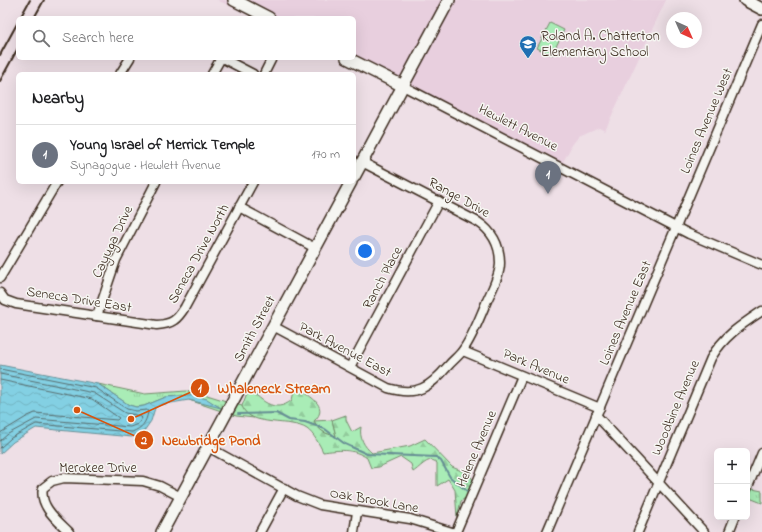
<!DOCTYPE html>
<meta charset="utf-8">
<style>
body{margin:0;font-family:"Indie Flower",sans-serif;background:#f2f2f2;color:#202124}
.controls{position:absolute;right:12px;bottom:12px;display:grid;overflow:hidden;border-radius:6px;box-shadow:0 4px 16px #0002}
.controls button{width:36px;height:36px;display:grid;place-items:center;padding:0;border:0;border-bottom:1px solid #e0e0e0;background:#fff;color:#202124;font:20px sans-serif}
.compass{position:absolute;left:666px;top:12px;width:36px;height:36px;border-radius:50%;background:#fff;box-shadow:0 4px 16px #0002;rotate:135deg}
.you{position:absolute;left:365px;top:251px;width:14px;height:14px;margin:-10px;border:3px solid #fff;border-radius:50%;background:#1a73e8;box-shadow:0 0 0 6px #1a73e833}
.badge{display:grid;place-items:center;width:26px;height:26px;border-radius:50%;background:#0b8043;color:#fff;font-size:13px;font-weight:700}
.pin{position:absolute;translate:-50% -33px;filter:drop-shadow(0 1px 2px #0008)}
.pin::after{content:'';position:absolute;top:21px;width:14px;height:12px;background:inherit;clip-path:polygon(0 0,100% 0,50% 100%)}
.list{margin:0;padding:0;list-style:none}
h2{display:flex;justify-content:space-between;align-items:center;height:52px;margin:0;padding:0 16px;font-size:17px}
h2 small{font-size:13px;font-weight:400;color:#757577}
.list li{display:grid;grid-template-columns:26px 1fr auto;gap:12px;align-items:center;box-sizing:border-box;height:60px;padding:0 16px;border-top:1px solid #e0e0e0}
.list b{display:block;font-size:15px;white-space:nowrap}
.list p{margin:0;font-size:13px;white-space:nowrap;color:#757577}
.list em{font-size:13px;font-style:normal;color:#757577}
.icon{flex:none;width:22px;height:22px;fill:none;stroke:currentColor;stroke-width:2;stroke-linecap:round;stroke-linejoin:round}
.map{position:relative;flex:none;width:762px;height:532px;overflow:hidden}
.search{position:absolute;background:#fff;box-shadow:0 4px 16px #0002;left:16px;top:16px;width:340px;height:44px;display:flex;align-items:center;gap:10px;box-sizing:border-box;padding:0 14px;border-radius:6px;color:#757577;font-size:15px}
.panel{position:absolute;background:#fff;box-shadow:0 4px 16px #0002;left:16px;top:72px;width:340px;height:112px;border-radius:6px}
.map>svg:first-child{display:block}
.built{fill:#e8cfde}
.grass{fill:url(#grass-tufts);stroke:#728b6a}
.forest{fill:url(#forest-firs);stroke:#728b6a}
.park{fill:#a9ecb6;stroke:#728b6a}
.water{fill:url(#water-waves);stroke:#668e94}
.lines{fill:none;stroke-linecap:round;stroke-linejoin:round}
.shore{stroke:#586c6d;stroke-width:1}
.stream{stroke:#668e94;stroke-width:2}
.street-casing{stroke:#3b2a1e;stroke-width:11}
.secondary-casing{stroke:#3b2a1e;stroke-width:14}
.street{stroke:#f6f6f2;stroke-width:8}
.secondary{stroke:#f6f6f2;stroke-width:11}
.rail{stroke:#3b2a1e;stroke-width:2}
.labels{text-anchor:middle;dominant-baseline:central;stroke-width:3;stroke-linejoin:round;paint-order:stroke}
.poi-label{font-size:14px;fill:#3b2a1e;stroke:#f6f6f2;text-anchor:start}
.street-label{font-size:14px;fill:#3b2a1e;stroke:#f6f6f2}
.leader{fill:none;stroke:#d7540e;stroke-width:1.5}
.callout-dot{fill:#d7540e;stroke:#f6f6f2;stroke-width:1.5}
.mark-label{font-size:12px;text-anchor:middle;font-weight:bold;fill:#fff}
.callout-label{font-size:15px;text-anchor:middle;font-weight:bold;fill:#d7540e;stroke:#f6f6f2;stroke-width:3;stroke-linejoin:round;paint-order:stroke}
</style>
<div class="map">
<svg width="762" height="532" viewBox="0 0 762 532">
<defs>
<pattern id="grass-tufts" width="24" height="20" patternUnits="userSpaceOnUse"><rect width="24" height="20" fill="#a9ecb6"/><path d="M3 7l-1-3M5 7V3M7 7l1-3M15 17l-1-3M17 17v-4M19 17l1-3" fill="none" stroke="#92cb9c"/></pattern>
<pattern id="forest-firs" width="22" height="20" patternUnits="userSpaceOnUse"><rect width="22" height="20" fill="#a9ecb6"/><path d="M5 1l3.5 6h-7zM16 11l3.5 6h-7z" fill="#92cb9c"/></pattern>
<pattern id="water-waves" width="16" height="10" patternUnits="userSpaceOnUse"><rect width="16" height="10" fill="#83d0e3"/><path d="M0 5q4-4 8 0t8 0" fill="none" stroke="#72b3c2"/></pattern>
</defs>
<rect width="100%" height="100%" fill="#eedfe6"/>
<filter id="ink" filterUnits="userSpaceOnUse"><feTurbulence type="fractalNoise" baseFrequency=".025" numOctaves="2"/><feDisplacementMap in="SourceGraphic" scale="8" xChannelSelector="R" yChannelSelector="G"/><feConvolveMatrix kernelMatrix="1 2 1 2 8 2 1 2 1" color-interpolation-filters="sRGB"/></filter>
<g filter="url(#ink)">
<polygon class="built" points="217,0 666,0 605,130 599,127 579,136 572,145 561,166 354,58 354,18 256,18"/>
<g class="grass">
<polygon points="98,384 145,394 186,391 207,395 242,406 249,415 254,418 236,416 189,400 205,404 207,399 166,397 144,406 136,407 129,405"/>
<path d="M332,420L336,436C325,434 319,431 314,421Z"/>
<polygon points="748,488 762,491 762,503 747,497"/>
</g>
<path class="forest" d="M247,386C260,399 274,415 292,400L295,387C307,394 331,406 314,421C319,431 325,434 336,436L332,420L346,415V420L352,432L361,427C359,438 364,446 372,453L410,446L425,439L452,467L469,474L473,480L468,496L461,501L457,517L455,490L448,479L437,486V463C429,455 421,467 413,472L411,464L401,457L379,467L371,468L367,458C353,448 338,450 323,452C320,445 313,433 307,429C291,418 249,428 242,406L247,393Z"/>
<polygon class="park" points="550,23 564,30 552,55 537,48"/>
<polygon class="water" points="0,365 98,384 129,405 136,407 144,406 166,397 190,395 207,399 221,408 189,400 159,405 155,408 151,421 144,431 132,437 36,428 13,442 0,454"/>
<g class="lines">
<g class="shore">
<path d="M0,369L96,388L127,409L136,411L147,410L148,412C146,423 142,428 132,432L36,424L11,438L0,448"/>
<polyline points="0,374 94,393 125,413 140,416 142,418 138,424 130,427 36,419 8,434 0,441"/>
<polyline points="0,380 92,399 119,418 117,420 35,413 28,416 0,433"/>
</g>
<polyline class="stream" points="238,414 276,413 289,420 305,422 325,429 345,444 367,454 436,457 441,461 450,477 467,491"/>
<g class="street-casing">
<g id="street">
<polyline points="222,58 253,74"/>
<polyline points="120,74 130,58"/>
<polyline points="212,74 221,58"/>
<polyline points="264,74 272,58"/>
<polyline points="403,86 662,220 689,234 762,265"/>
<polyline points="239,207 315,248"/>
<polyline points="0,278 57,182"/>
<path d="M0,293L5,300L16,304L157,325C172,324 177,320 185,307L253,182"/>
<polyline points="97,316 116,260 156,182"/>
<path d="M273,326L388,388C417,397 430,387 448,366C453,360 459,356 463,350C473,336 479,319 486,303C491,291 500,276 500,263C500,245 493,232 478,222L362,162"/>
<polyline points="463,351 600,408"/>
<polyline points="350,367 439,201"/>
<polyline points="596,415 704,532"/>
<polyline points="208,447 297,496 320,505 410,519 452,532"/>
<polyline points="747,489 762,453"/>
<path d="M69,532C57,520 39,506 43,488L52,481L64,478L143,481L160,486L181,497"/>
<polyline points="260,532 284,488"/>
<polyline points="354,532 357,512"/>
<polyline points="456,532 522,376"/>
<polyline points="547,532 762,24"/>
<path d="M638,532L711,358C724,336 741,325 762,311"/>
<polyline points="729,532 735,517"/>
</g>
</g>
<g class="secondary-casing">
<g id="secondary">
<polyline points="234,0 269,18"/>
<polyline points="745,0 762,9"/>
<polyline points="347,58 403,86"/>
<polyline points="354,177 449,0"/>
<polyline points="162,532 351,182"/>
</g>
</g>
<use href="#street" class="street"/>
<use href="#secondary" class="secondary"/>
<g class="rail">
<polyline points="20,18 30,0"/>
<polyline points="34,18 44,0"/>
<polyline points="0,55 18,22"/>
<polyline points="0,81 18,48"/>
</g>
</g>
</g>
<defs>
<g id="school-pin" transform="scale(0.9)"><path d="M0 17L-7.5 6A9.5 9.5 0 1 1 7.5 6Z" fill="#1f6fb2" stroke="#f6f6f2"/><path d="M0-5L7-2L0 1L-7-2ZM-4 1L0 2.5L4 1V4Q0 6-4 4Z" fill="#fff"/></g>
</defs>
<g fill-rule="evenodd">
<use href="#school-pin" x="528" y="44"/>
</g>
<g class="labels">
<g class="poi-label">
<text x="541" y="36">Roland A. Chatterton<tspan x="541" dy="16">Elementary School</tspan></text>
</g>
<g class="street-label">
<text transform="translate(707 121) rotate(-67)">Loines Avenue West</text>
<text transform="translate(518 128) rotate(27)">Hewlett Avenue</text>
<text transform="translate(459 198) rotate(29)">Range Drive</text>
<text transform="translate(113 242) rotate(-65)">Cayuga Drive</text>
<text transform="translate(199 254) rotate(-61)">Seneca Drive North</text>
<text transform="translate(383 278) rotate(-62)">Ranch Place</text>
<text transform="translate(79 300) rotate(9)">Seneca Drive East</text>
<text transform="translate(626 313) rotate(-67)">Loines Avenue East</text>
<text transform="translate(255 329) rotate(-62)">Smith Street</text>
<text transform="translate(345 350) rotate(28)">Park Avenue East</text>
<text transform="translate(536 367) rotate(23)">Park Avenue</text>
<text transform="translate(676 408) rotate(-67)">Woodbine Avenue</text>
<text transform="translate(477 449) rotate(-67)">Helene Avenue</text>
<text x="98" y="468">Merokee Drive</text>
<text transform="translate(374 501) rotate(10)">Oak Brook Lane</text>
</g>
</g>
<path class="leader" d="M131 419L200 388M77 410L144 440"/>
<g class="callout-dot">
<circle cx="131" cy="419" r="4"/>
<circle cx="77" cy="410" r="4"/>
<circle cx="200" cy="388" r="10"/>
<circle cx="144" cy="440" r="10"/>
</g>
<g class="mark-label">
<text x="200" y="392">1</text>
<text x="144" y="444">2</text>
</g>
<g class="callout-label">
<text x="274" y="393">Whaleneck Stream</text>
<text x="211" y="445">Newbridge Pond</text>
</g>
</svg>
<div class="controls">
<button>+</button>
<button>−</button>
</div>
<svg class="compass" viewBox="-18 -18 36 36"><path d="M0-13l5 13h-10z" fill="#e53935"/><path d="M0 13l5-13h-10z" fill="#757577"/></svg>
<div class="you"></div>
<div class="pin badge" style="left:548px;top:194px;background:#6b7280">1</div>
<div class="search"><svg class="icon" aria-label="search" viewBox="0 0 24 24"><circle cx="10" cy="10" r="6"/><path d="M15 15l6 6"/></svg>Search here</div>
<section class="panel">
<h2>Nearby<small></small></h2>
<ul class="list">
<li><span class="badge" style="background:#6b7280">1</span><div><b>Young Israel of Merrick Temple</b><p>Synagogue · Hewlett Avenue</p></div><em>170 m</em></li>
</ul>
</section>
</div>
